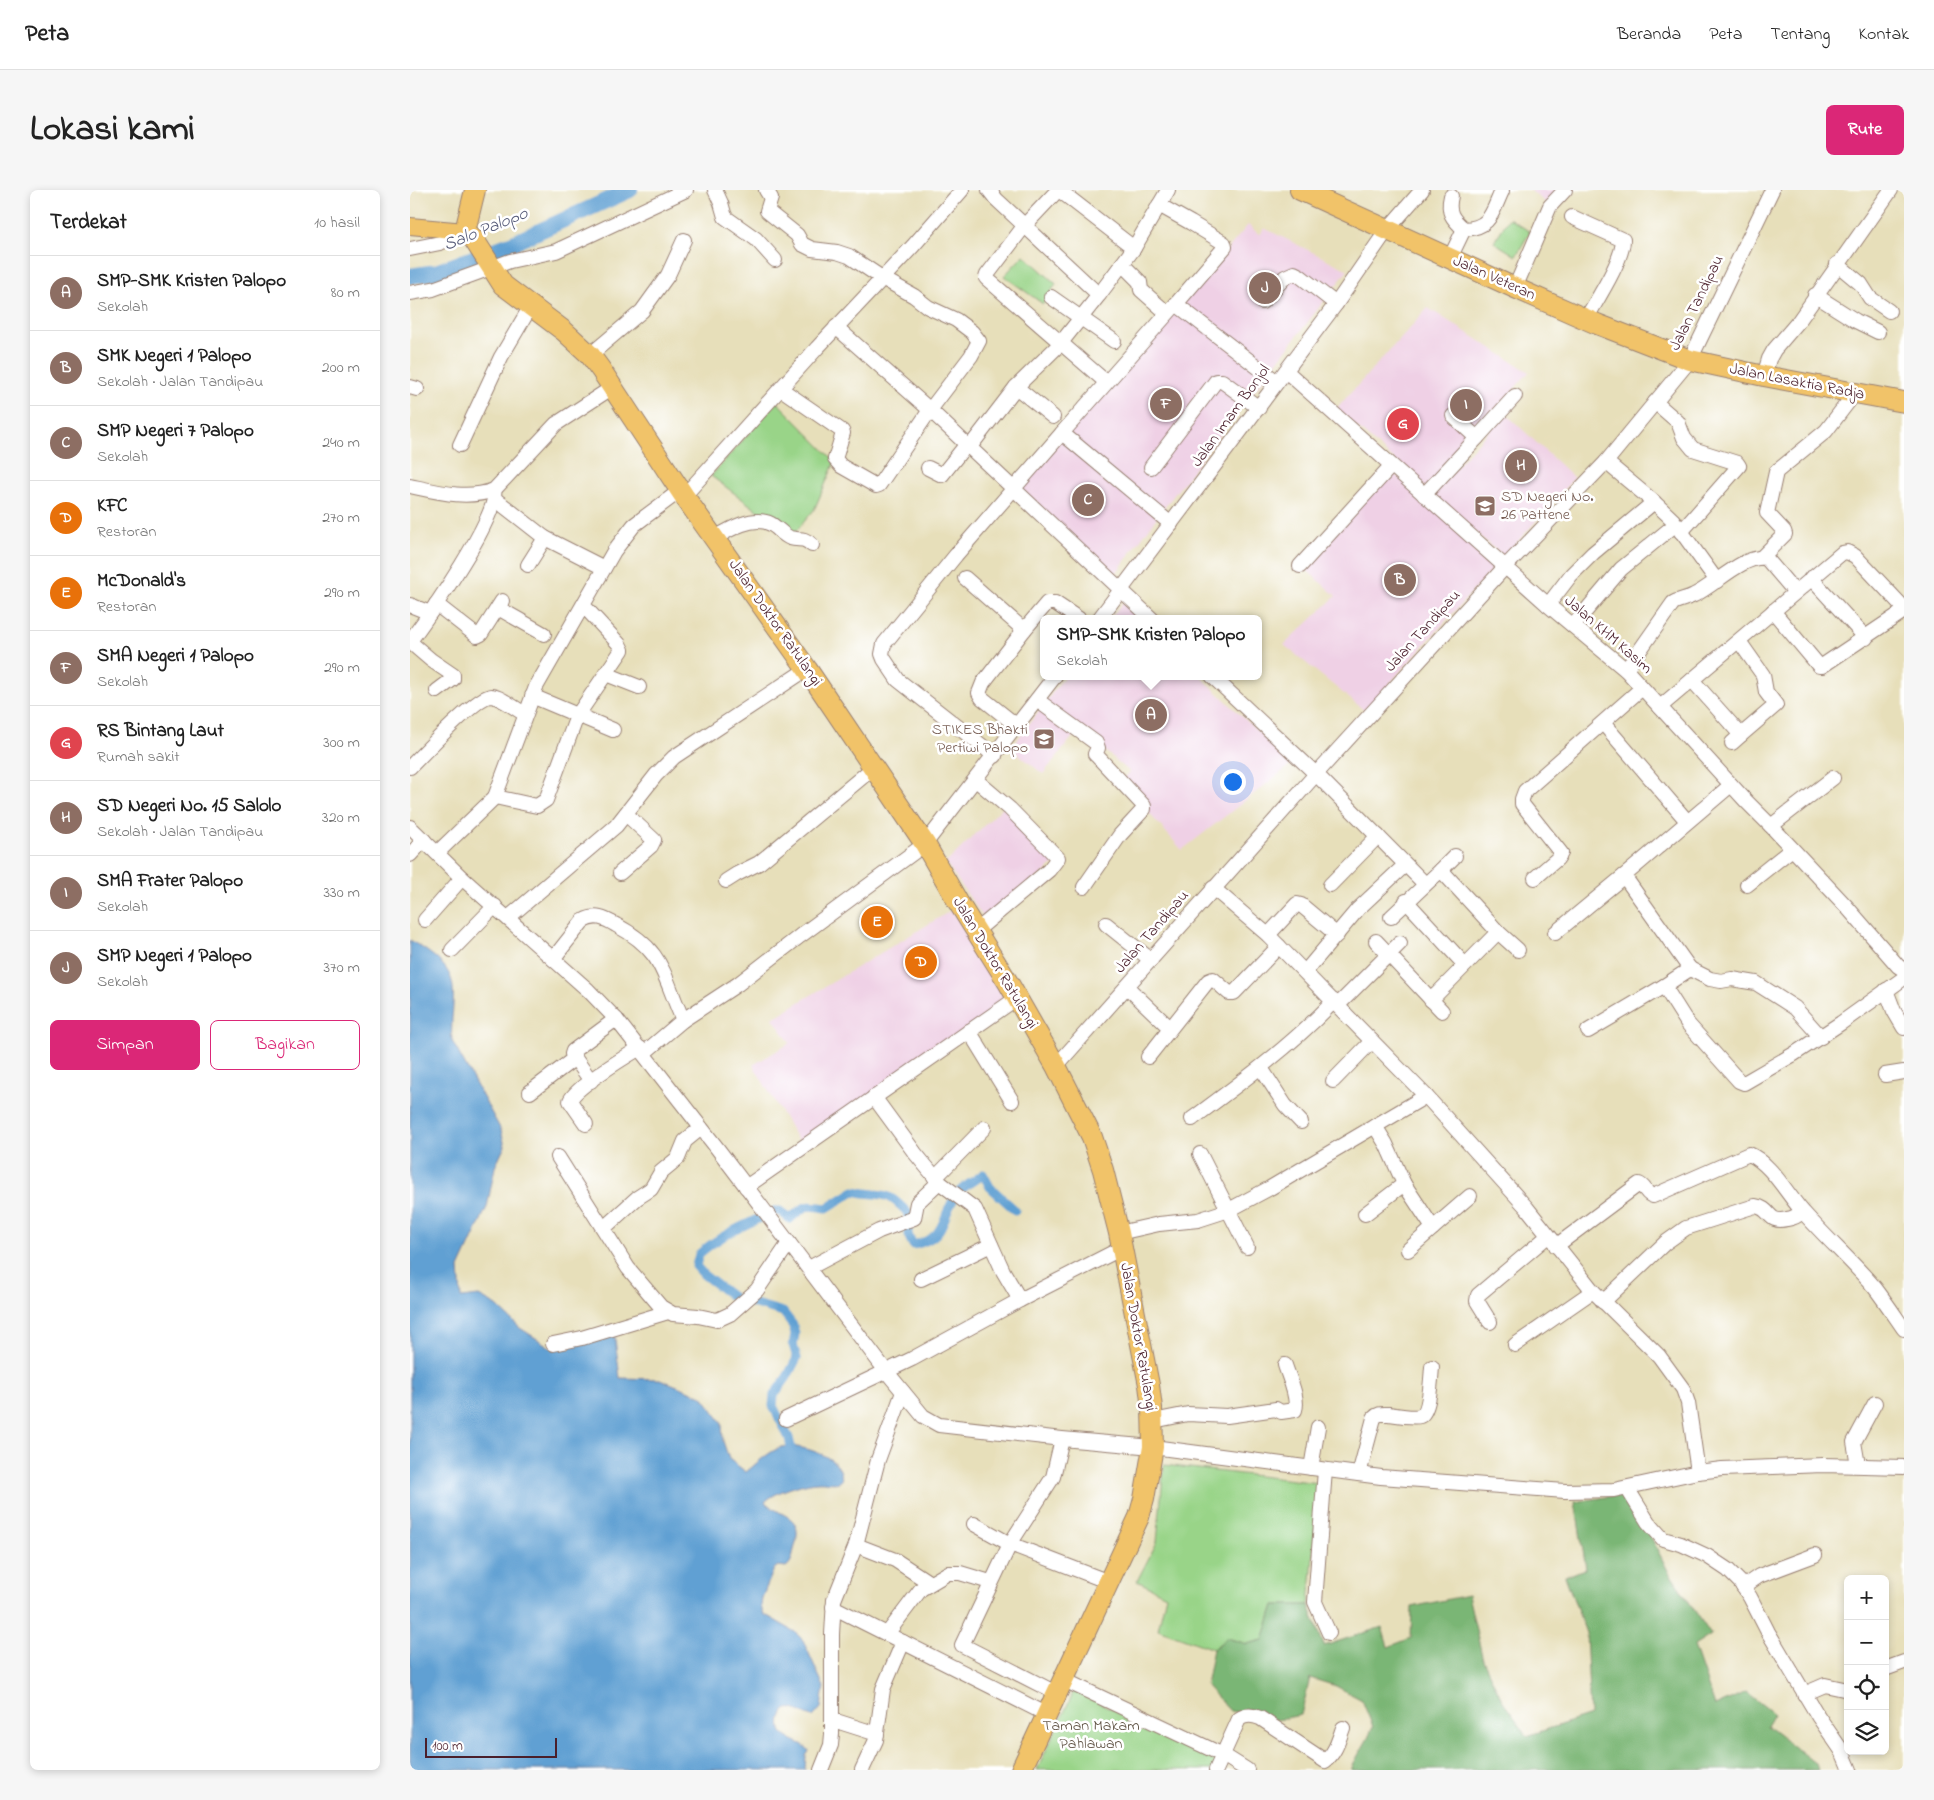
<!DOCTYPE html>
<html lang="id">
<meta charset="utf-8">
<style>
body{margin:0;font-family:"Indie Flower",sans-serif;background:#f6f6f6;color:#222}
.controls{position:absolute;right:15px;bottom:15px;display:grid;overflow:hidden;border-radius:8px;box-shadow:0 2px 8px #0003}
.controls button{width:45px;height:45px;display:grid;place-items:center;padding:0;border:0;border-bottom:1px solid #e0e0e0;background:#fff;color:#222;font:25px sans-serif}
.scale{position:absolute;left:15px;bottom:12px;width:132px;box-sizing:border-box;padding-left:5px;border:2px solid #4a1f2b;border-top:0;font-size:14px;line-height:18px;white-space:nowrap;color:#4a1f2b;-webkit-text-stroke:4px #fff;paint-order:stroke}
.you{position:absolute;left:822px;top:591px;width:18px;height:18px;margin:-12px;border:4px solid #fff;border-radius:50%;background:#1a73e8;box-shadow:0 0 0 8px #1a73e833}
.badge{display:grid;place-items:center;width:32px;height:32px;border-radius:50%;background:#db2777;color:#fff;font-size:16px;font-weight:700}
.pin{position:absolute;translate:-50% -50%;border:2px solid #fff;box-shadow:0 1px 5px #0006}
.popup{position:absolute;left:630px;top:425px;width:222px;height:65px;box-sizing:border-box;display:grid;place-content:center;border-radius:8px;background:#fff;filter:drop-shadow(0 1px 4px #0005);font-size:16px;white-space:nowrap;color:#767676}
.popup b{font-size:19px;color:#222}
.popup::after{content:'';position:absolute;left:50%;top:100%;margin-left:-10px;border:10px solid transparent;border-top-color:#fff}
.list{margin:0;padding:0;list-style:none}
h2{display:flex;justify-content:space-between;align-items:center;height:65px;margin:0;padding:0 20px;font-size:21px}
h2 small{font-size:16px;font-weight:400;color:#767676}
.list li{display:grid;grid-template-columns:32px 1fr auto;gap:15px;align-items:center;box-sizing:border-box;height:75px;padding:0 20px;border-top:1px solid #e0e0e0}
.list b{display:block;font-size:19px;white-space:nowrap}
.list p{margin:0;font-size:16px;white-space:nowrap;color:#767676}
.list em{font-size:16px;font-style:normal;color:#767676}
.actions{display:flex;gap:10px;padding:15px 20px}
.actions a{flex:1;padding:11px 0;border:1px solid #db2777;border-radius:8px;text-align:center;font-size:18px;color:#db2777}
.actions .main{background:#db2777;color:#fff}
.icon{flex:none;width:28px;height:28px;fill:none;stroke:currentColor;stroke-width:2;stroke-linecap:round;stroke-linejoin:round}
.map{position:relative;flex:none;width:1494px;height:1580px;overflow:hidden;border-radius:8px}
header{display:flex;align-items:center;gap:30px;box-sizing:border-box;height:70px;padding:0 25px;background:#fff;border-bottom:1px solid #e0e0e0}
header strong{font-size:24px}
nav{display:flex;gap:28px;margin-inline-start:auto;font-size:18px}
.intro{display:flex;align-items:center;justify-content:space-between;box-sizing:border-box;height:120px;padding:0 30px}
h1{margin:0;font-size:35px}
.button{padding:12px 22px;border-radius:8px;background:#db2777;color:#fff;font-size:18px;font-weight:700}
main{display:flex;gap:30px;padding:0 30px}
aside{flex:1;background:#fff;border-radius:8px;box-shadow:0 2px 8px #0003}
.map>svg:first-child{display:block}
.built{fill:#efd0e5}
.green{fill:#99d488;stroke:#727a5a}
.forest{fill:#7ab674;stroke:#626a50}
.water{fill:#61a0d3;stroke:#56607f}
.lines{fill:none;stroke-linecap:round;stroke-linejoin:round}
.canal{stroke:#61a0d3;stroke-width:9}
.river{stroke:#61a0d3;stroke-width:16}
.minor-casing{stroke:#987f72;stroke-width:16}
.major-casing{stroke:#987f72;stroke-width:18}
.highway-casing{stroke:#987f72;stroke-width:22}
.minor{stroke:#fff;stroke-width:14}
.major{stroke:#f1c369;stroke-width:16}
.highway{stroke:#f1c369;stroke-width:20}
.labels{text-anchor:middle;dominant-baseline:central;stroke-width:5;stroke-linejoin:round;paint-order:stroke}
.street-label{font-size:16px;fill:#4a1f2b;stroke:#fff}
.education-label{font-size:16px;fill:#785e54;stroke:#fff;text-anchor:start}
.park-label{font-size:16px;fill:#625547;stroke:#fff}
.water-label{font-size:18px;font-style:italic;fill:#545977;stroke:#fff}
</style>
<header>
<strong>Peta</strong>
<nav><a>Beranda</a><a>Peta</a><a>Tentang</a><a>Kontak</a></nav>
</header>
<div class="intro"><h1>Lokasi kami</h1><a class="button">Rute</a></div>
<main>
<aside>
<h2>Terdekat<small>10 hasil</small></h2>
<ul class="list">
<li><span class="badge" style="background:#8d6e63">A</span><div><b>SMP-SMK Kristen Palopo</b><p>Sekolah</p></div><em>80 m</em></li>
<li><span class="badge" style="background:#8d6e63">B</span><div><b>SMK Negeri 1 Palopo</b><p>Sekolah · Jalan Tandipau</p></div><em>200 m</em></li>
<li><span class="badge" style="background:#8d6e63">C</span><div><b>SMP Negeri 7 Palopo</b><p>Sekolah</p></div><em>240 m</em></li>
<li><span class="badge" style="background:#e8710a">D</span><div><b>KFC</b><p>Restoran</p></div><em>270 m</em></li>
<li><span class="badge" style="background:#e8710a">E</span><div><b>McDonald's</b><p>Restoran</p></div><em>290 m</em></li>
<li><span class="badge" style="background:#8d6e63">F</span><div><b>SMA Negeri 1 Palopo</b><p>Sekolah</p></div><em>290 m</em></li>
<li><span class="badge" style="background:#e0444e">G</span><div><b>RS Bintang Laut</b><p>Rumah sakit</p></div><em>300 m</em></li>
<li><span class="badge" style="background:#8d6e63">H</span><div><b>SD Negeri No. 15 Salolo</b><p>Sekolah · Jalan Tandipau</p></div><em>320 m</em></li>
<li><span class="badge" style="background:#8d6e63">I</span><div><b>SMA Frater Palopo</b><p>Sekolah</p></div><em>330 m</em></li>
<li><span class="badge" style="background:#8d6e63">J</span><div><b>SMP Negeri 1 Palopo</b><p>Sekolah</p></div><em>370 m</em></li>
</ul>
<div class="actions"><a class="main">Simpan</a><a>Bagikan</a></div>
</aside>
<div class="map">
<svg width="1494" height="1580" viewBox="0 0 1494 1580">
<rect width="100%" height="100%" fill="#fff"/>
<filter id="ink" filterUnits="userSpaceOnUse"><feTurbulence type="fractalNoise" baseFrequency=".02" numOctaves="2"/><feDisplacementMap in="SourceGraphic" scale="10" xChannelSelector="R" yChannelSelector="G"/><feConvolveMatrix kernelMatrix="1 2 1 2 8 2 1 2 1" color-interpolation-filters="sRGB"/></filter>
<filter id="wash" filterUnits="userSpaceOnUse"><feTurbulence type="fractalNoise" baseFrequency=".0096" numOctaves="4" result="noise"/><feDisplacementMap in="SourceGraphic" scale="20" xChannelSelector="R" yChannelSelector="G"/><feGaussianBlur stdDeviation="1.12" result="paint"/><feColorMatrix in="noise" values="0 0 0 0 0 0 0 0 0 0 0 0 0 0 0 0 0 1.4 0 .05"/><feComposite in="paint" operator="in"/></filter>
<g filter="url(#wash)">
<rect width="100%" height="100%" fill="#e7dfba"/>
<g class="built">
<polygon points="1120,0 1154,0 1141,17"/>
<polygon points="838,35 850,45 854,38 938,80 750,323 704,386 608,296 770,116"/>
<polygon points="1018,118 1119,182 1016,298 926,219"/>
<polygon points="1095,223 1164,288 1094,367 1021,305"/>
<polygon points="980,280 1088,373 955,521 874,455 926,406 891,375"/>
<polygon points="713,413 729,429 700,429"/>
<polygon points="655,486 790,486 882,574 772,660 711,592 720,582 669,539 633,584 601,558"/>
<polygon points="595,615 649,670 576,731 536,673"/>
<polygon points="542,720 596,811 390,954 343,875 380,853 363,828"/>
</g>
<g class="green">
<polygon points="1099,28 1120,42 1106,66 1084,52"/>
<polygon points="614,65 646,94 633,114 594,86"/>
<polygon points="367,212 422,268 424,274 404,320 382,346 301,286"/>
<polygon points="754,1275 909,1293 899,1415 864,1415 853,1450 837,1454 817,1448 803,1459 748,1439 756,1405 727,1391 747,1352"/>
<polygon points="664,1501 810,1569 804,1580 627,1580"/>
</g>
<path class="forest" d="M1215,1304L1243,1351L1257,1379L1301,1445L1284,1456L1305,1516L1336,1502L1364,1524L1357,1536L1406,1574L1408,1580H941C947,1564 957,1553 963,1537L952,1510L926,1496L900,1488L891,1525L866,1530L820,1521L796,1495L803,1459L817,1448L837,1454L853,1450L864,1415H899L914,1456L972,1437L978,1457L1001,1448L1002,1417L1058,1405L1073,1470L1091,1508L1117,1546L1180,1525L1176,1443L1155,1386L1176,1379L1165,1312Z"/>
<path class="water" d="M0,750C17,761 41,774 43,797C44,807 43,818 42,828C42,836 41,843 42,851L91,940L95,956L85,977L77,1017L49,1078L51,1108L69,1106L87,1116L110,1138L140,1157L204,1141L210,1188L250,1189L292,1206L312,1233L313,1251L319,1269L336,1282C346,1274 359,1261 372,1257C389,1253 438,1268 431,1291C424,1295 416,1291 407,1292C393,1293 364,1302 355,1312C375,1330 395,1324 384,1360C382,1367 382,1373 376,1377L368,1376L364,1379L352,1408L351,1417L354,1424L385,1442L393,1450L414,1497L411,1518L403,1527C392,1525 375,1508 371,1529C366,1553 392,1548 399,1561L396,1566L395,1580H0Z"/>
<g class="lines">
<path class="canal" d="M381,1257L379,1248L363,1216L364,1205L377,1187L387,1168L383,1155L385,1144L383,1135L373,1122L324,1108L294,1085L286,1076L289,1064C310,1045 339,1033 365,1021H370L380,1029C398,1014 393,1015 417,1018L444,1001C474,1008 473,997 498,1023V1045L503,1055C541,1047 529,1024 549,1002C556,994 566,991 573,984L580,997L605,1020"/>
<polyline class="river" points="0,86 26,82 103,53 220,0"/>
</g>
</g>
<g filter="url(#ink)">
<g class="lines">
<g class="minor-casing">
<g id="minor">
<polyline points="305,0 311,13 315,27 346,49 365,70"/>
<polyline points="356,0 361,8 357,21 387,45 392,54 402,59 427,62 439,66 472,88 504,106 518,117 546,130 562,142 569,151 561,166 520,220 469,295 466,296 431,276 425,269 433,243 432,241 371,199"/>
<polyline points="579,0 586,9 689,105"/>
<polyline points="648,0 615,35 577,85 576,88 696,192"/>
<polyline points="649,0 724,58"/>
<path d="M1041,6C1037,22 1042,29 1054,39"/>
<polyline points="749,15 781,33 814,53 815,57 766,114"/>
<path d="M1162,27L1213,50C1213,70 1186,111 1176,129"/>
<polyline points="0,59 30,53 55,41"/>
<path d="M1040,68L1054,39C1081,38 1082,22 1092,1"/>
<polyline points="712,74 730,92 731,100 757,123"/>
<polyline points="1427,74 1451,94 1460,108 1479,121"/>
<polyline points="1105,98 1140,16 1155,0"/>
<polyline points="0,103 23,99 100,71 146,61 276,0"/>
<polyline points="1405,105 1446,131 1468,142"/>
<polyline points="641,107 704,151"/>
<polyline points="852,112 875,87 884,83 890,86 926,114"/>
<polyline points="426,137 520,220 742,429"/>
<polyline points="180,165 232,121 258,85 274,50"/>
<polyline points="876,181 1138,415 1216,480 1336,611 1361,636 1436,716 1488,776 1494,780"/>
<polyline points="1354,186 1359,169 1364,160 1388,132 1481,0"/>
<polyline points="0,197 7,199"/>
<polyline points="606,197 643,227"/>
<polyline points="1245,212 1268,232 1274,248 1283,259 1327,273 1329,276 1271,342"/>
<polyline points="652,243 766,114 867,192"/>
<polyline points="1067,248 1105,206"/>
<polyline points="50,255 91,167 121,116"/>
<polyline points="559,258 606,197 650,154 689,105 724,58 758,0"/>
<polyline points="741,277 806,191 812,191 849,218"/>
<polyline points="518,278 532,285 556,255"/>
<path d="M0,296C28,302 57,310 84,300L146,234L203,197"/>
<polyline points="1014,305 1067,248 1043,226"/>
<polyline points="274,306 407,158 503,56 552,0"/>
<polyline points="85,309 135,348"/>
<polyline points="1244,312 1263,330 1307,391"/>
<path d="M305,348C320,339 343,325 361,334C368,338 373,345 380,348C390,351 392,346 402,355"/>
<polyline points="1352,367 1375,344 1374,341 1357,323 1366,282 1416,241 1445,203"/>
<polyline points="118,375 135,348 194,378"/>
<polyline points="890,376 981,276"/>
<polyline points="555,388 614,440 573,493 569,503 572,508 607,536"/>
<polyline points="1401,388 1456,448"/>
<polyline points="26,414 67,446 71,444 92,411"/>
<polyline points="0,415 20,423"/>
<polyline points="173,415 209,454 212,460 167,526 136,610 127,616 85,607 126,497 204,361 224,335 271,300"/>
<polyline points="1138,415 1161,385 1183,363 1244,312 1196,272"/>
<polyline points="88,418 134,444"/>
<polyline points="1363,421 1409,476 1412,476 1494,421"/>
<polyline points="689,429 926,114 977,40 1012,0"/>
<polyline points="1163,436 1211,379 1266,334"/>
<polyline points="614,440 637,413 645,413 669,429"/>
<path d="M0,451C17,428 91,324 84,300"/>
<polyline points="1329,451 1353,485 1356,502 1366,515 1331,545"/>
<polyline points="0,452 21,470 43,485 43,489 27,501"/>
<path d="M1216,480L1263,413C1270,409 1277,409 1284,405C1304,396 1334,364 1356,368L1385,402"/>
<polyline points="196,484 229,497"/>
<polyline points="802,486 906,584 1015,694"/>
<polyline points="1282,490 1331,545 1322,553"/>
<polyline points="122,506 203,540"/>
<polyline points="627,510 686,553 688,558 685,564 687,566 734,616 734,619 710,645 674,697"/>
<polyline points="1250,517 1432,363 1437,362 1445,366 1494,418"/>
<polyline points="1193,533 1277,631"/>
<polyline points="585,566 488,490 474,469 472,464 474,454 546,365 652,243 761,334"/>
<path d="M0,577C12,565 67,506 81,506C92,507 105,519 115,524"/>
<polyline points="566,590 600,619 648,668 639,680 566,741"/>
<polyline points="1321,595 1214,686 1280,779 1254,796 1278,834 1329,891 1334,893 1384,864 1431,833 1494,788"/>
<polyline points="1361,636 1423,588"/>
<polyline points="0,637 52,688 178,800 206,829 307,958 476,1181 513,1226 529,1235 652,1249 743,1257 971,1287 1155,1301 1204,1300 1288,1282 1312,1279 1413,1275 1494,1277"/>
<polyline points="27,663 85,607"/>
<polyline points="0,665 14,650"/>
<polyline points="1031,680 1045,666"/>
<polyline points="210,683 241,656 244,650 216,624"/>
<polyline points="1125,688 1147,669 1151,663 1112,614 1112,609 1115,601 1232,498"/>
<polyline points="316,691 327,684 349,673 463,578"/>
<polyline points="920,695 968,646"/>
<polyline points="1337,695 1382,659"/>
<polyline points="803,698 858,745 1016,906 1117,1018 1183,1101 1249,1166 1273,1199 1278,1213 1288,1282"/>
<polyline points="996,711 1055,775"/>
<polyline points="981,727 1031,680 1088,742 1021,810"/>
<polyline points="98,728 206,636 246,585 264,567 397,479"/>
<polyline points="15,730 52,688"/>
<polyline points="696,734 741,770"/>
<polyline points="1088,742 1108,760"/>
<polyline points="1145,743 1214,686"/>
<polyline points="858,745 887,714 891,715 927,745"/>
<polyline points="966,751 1032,821"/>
<polyline points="42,760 85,716"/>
<path d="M143,769L173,731C186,724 194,728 206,735C255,761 252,784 273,830L234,863"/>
<polyline points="1280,779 1300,789 1311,791 1322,789 1346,793 1385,818 1411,847"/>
<polyline points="895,782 948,719 995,675"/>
<polyline points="717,797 760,838"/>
<polyline points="1476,800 1484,821 1494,838"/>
<polyline points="928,815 990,753"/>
<polyline points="273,830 328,794 390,746 515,654 645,486"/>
<polyline points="559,841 602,911"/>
<polyline points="1178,841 1254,796"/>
<polyline points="738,867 798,791 803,789 819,803 824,803 869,756"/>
<polyline points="646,876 906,584 1095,377 1196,272 1280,170 1362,0"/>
<polyline points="851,878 875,915 891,932"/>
<polyline points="1475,885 1494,882"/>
<polyline points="181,891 162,864 163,861 206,829"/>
<polyline points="923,891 962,851"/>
<polyline points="120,902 165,868"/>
<polyline points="464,907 505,963 529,992 565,1019 593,1081 610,1110"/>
<path d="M782,929C832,892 881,856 924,811"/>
<path d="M176,934L160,911C164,898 215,867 230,858"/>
<polyline points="965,936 976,954 994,994 1023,1038 1060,1006"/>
<polyline points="790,964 837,1057"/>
<polyline points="148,967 218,1078 251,1117 263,1124 288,1126 307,1130 320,1124 347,1100 379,1053"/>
<polyline points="525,988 574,938"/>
<polyline points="336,997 607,808"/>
<polyline points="955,1024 994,994"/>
<polyline points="194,1038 227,1008 241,999 251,982 268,968 275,951 291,938"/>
<polyline points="709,1043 749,1034 788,1030 819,1020 860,998 1016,906"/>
<path d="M1146,1056L1229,994C1236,997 1236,1005 1243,1006L1339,964C1361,973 1378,1006 1394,1023C1417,1049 1443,1072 1465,1098C1475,1111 1485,1126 1494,1139"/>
<polyline points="998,1060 1023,1038"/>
<polyline points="399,1078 469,1041 504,1028 507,1013 529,992"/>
<polyline points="511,1089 581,1055"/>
<path d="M1193,1112L1255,1053L1276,1038L1345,1016C1362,1018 1357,1034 1377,1029C1384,1028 1387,1026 1392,1022"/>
<polyline points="1080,1132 1067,1111 1068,1105 1138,1046"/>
<polyline points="143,1154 172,1148 258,1122"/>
<polyline points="1105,1155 1183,1101"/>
<polyline points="376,1229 502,1169 610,1110 712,1058"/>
<path d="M743,1231L778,1224L817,1226L866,1219L871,1222L885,1220C889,1208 879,1188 875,1175"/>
<polyline points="1448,1275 1444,1252 1465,1213"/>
<polyline points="901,1278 908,1237"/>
<polyline points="915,1280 905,1412 919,1443"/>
<path d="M949,1284L964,1228C969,1223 972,1224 979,1224C986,1225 1004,1228 1010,1226C1020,1222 1021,1187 1022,1177"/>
<polyline points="1217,1298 1238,1332 1253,1349 1271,1354 1297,1366 1318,1380 1330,1392 1340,1407 1358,1442 1408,1526 1432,1561 1440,1580"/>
<polyline points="564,1334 600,1354 699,1392"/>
<polyline points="446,1355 485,1370 520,1393"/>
<polyline points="1333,1397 1349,1386 1405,1365"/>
<polyline points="423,1417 636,1524"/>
<polyline points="477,1444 511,1399 538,1383 550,1383 580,1392"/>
<polyline points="1475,1479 1494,1472"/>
<polyline points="652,1489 813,1565 837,1580"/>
<polyline points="646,1503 552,1455 600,1354 643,1287 652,1249"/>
<polyline points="1394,1504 1415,1495 1438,1500"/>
<polyline points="423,1530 467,1544"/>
<polyline points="411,1580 421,1555 422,1544 422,1444 424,1410 446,1355 468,1270 493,1202"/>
<polyline points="452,1580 466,1550 473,1499 493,1452"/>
<path d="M806,1580L829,1529C836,1524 843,1525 850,1528L915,1571C925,1564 929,1549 933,1538"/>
</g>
</g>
<g class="major-casing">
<polyline id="major" points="0,36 55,41"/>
</g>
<g class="highway-casing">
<g id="highway">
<polyline points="65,0 55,41 63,48 93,95 154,141 180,165 191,180 274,306 397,479 515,654 548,712 599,794 646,876 682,947 693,980 709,1043 739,1195 742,1218 743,1257 734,1309 729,1327 611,1580"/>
<polyline points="890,0 1105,98 1187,134 1280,170 1354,186 1494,212"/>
</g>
</g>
<use href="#minor" class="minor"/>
<use href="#major" class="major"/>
<use href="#highway" class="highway"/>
</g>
</g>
<defs>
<g id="school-square" transform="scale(1.125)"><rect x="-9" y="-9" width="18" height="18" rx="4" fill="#8d6e63" stroke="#fff"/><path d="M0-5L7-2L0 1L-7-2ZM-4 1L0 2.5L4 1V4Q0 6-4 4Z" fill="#fff"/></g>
</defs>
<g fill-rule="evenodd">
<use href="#school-square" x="1075" y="316"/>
<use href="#school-square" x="634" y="549"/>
</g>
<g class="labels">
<g class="street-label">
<text transform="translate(1084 88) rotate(24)">Jalan Veteran</text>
<text transform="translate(1287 113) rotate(-64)">Jalan Tandipau</text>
<text transform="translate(1387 192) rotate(11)">Jalan Lasaktia Radja</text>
<text transform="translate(821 226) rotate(-54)">Jalan Imam Bonjol</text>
<text transform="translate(365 433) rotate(55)">Jalan Doktor Ratulangi</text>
<text transform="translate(1013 441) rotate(-48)">Jalan Tandipau</text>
<text transform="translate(1198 445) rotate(41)">Jalan KHM Kasim</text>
<text transform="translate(742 742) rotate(-49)">Jalan Tandipau</text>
<text transform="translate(585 773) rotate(59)">Jalan Doktor Ratulangi</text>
<text transform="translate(728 1147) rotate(80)">Jalan Doktor Ratulangi</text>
</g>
<g class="education-label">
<text x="1091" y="307">SD Negeri No.<tspan x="1091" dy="18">26 Pattene</tspan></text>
<text x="618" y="540" text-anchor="end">STIKES Bhakti<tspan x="618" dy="18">Pertiwi Palopo</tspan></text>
</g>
<g class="park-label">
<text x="681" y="1536">Taman Makam<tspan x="681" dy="18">Pahlawan</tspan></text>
</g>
<g class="water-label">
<text transform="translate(76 40) rotate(-22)">Salo Palopo</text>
</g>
</g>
</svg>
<div class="controls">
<button>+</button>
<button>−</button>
<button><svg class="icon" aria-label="locate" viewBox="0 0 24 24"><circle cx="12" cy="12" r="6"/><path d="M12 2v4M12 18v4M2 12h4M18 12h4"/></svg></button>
<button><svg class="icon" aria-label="layers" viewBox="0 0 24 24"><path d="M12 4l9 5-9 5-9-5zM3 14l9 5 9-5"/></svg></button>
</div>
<div class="scale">100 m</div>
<div class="you"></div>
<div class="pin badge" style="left:741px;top:525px;background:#8d6e63">A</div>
<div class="popup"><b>SMP-SMK Kristen Palopo</b>Sekolah</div>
<div class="pin badge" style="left:990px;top:390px;background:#8d6e63">B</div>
<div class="pin badge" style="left:678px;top:310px;background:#8d6e63">C</div>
<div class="pin badge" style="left:511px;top:772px;background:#e8710a">D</div>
<div class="pin badge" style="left:467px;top:732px;background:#e8710a">E</div>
<div class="pin badge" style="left:756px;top:214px;background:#8d6e63">F</div>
<div class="pin badge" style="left:993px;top:234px;background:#e0444e">G</div>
<div class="pin badge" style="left:1111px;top:276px;background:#8d6e63">H</div>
<div class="pin badge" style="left:1056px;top:215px;background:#8d6e63">I</div>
<div class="pin badge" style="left:855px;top:98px;background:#8d6e63">J</div>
</div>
</main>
